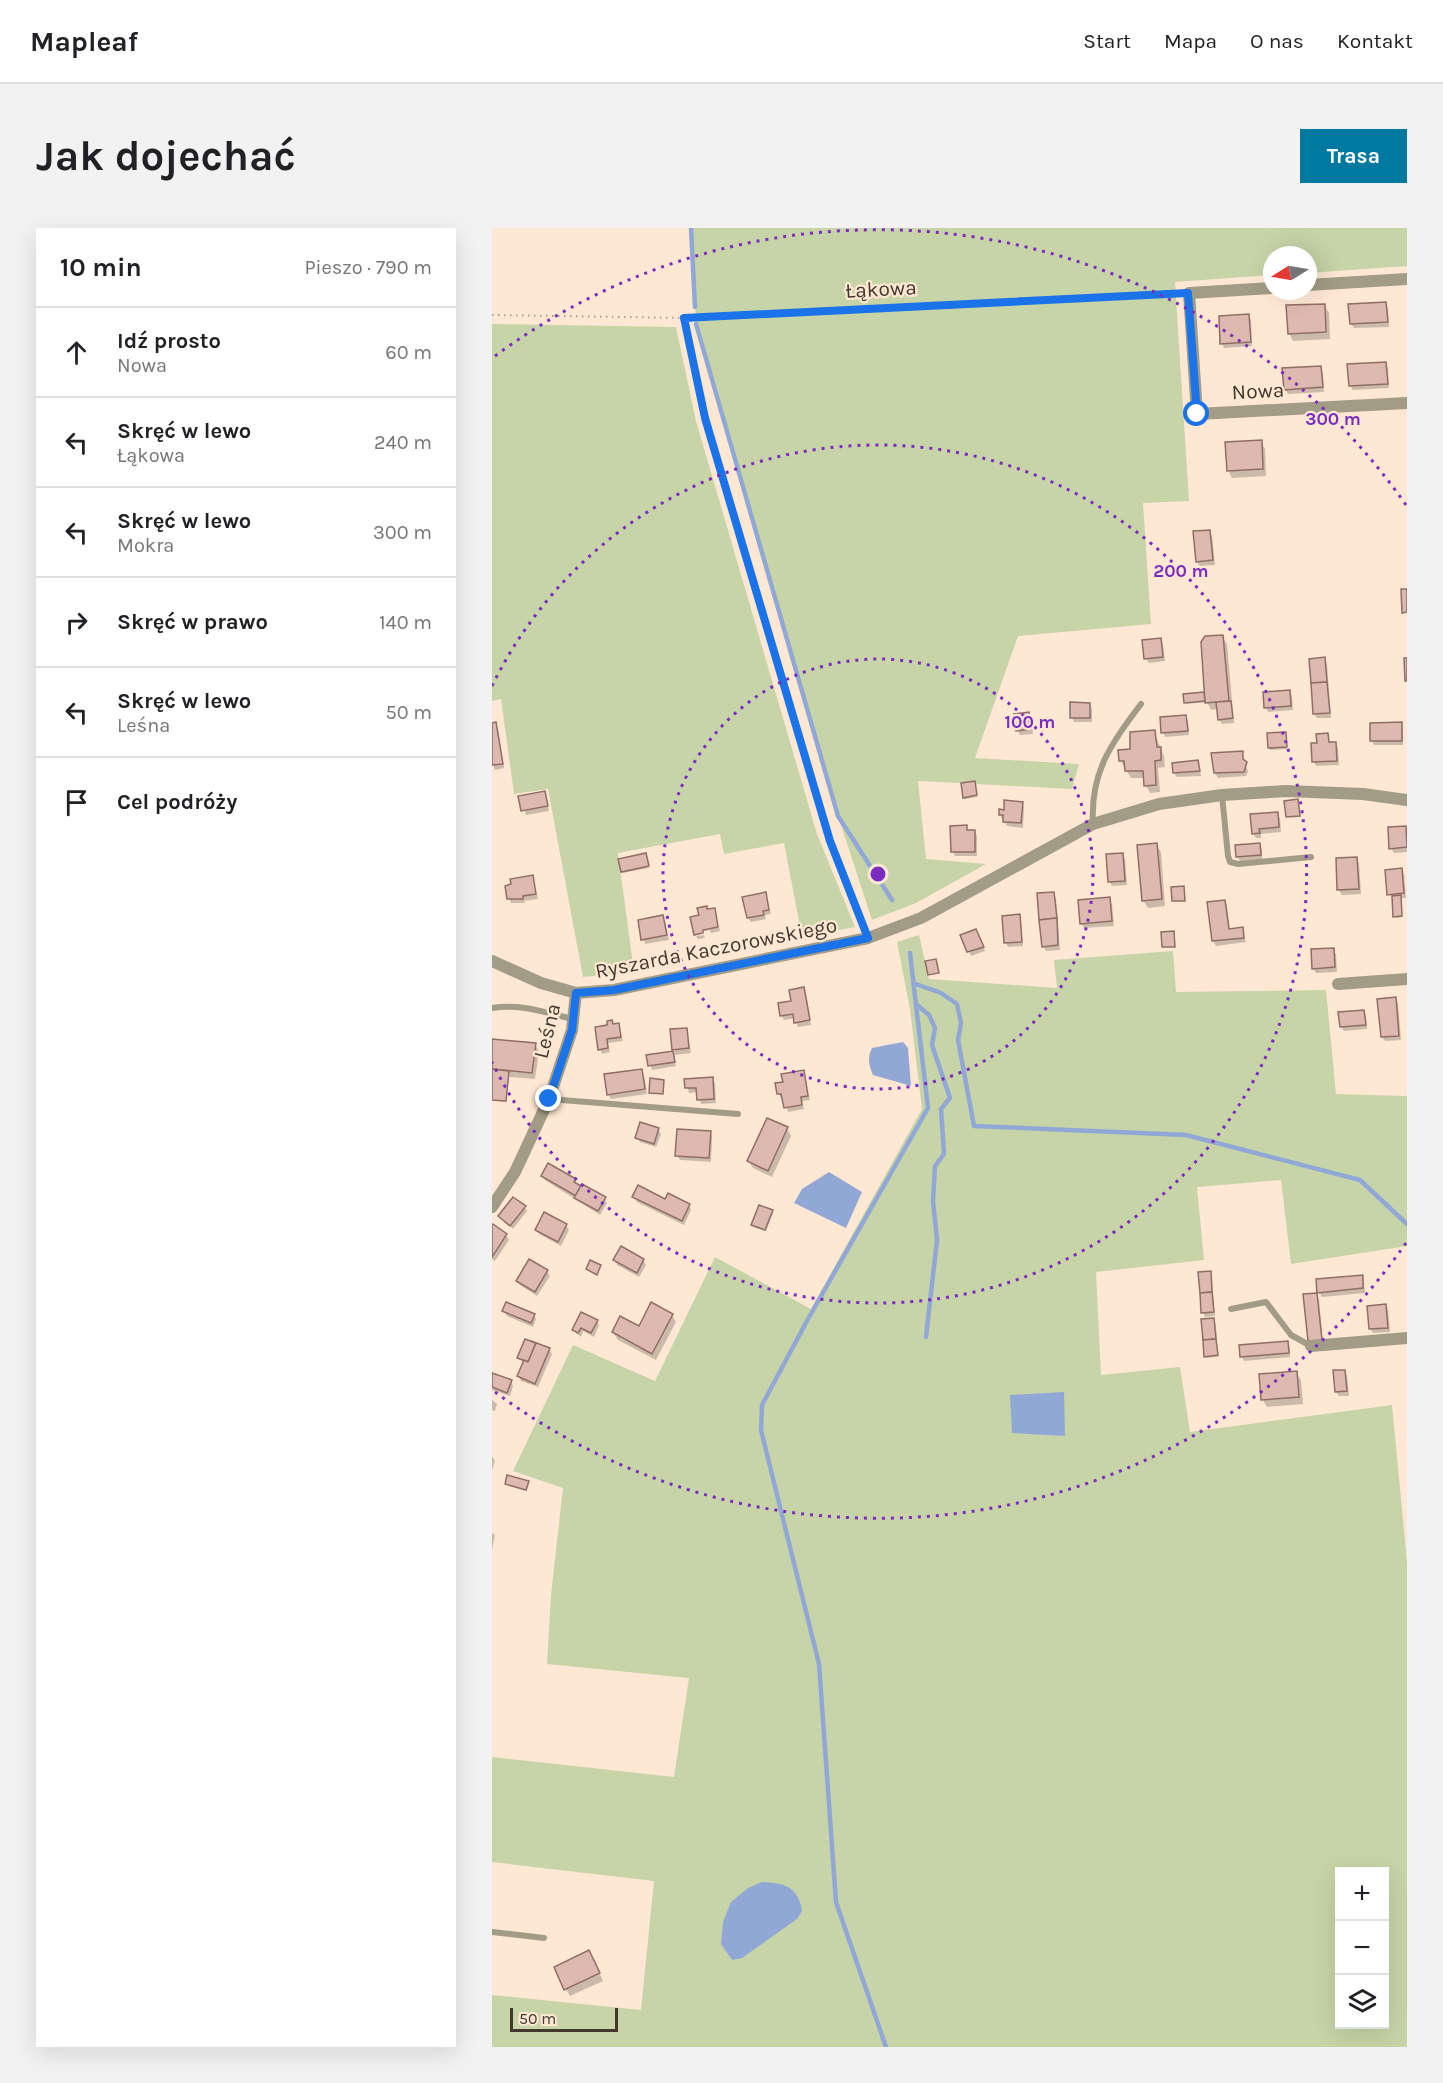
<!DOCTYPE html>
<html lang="pl">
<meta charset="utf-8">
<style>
body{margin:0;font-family:Karla,sans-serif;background:#f2f2f2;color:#202124}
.controls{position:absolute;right:18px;bottom:18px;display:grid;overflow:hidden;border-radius:0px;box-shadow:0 6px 24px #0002}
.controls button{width:54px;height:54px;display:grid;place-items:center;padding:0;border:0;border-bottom:2px solid #e0e0e0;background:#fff;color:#202124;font:30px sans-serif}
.compass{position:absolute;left:771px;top:18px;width:54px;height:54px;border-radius:50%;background:#fff;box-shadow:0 6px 24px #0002;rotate:259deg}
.scale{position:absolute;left:18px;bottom:15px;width:108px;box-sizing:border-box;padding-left:6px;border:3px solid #42382e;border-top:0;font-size:16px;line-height:21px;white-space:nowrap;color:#42382e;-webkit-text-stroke:4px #fee8d4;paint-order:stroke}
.stop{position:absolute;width:18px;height:18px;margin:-14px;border:4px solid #1a73e8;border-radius:50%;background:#fff}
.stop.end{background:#1a73e8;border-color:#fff;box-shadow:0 2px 6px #0008}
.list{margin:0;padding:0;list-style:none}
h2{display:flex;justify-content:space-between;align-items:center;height:78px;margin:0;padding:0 24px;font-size:26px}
h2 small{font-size:20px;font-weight:400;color:#757577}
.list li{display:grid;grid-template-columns:39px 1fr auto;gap:18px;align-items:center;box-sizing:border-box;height:90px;padding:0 24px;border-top:2px solid #e0e0e0}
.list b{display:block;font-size:22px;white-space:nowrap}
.list p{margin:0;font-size:20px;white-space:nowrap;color:#757577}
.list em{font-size:20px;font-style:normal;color:#757577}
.icon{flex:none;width:33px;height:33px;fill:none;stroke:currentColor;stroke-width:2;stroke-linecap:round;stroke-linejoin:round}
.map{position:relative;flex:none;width:915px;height:1819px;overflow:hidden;border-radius:0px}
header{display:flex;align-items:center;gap:36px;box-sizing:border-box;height:84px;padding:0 30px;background:#fff;border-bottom:2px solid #e0e0e0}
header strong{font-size:28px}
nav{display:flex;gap:33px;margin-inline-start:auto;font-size:21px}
.intro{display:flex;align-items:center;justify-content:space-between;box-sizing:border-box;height:144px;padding:0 36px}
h1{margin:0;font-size:42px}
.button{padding:15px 27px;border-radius:0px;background:#0079a1;color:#fff;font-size:21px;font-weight:700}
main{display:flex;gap:36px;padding:0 36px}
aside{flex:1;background:#fff;border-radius:0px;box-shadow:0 6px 24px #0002}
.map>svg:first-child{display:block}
.green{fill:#c7d4a7;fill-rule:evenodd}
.water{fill:#91a8d6}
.shadow{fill:#0003}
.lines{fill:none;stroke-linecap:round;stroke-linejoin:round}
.stream{stroke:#91a8d6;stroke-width:4.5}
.building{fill:#deb9af;stroke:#906e65;stroke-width:1.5}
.path{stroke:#af9e8e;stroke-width:2;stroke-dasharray:1.5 4.5;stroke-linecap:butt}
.service{stroke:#a29b85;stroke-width:6}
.minor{stroke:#a29b85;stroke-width:12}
.route{stroke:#1a73e8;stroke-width:8}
.ring{fill:none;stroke:#7b2cbf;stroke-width:3;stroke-dasharray:3 6}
.labels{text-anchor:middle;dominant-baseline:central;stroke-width:4.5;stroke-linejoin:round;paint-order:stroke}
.street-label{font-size:21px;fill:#42382e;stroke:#fee8d4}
.centre{fill:#7b2cbf;stroke:#fee8d4;stroke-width:3}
.ring-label{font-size:18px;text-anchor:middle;font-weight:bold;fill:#7b2cbf;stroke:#fee8d4;stroke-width:4.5;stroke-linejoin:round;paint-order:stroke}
</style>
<header>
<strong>Mapleaf</strong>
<nav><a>Start</a><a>Mapa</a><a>O nas</a><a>Kontakt</a></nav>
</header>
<div class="intro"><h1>Jak dojechać</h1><a class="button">Trasa</a></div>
<main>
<aside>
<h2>10 min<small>Pieszo · 790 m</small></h2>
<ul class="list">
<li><svg class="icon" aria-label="ahead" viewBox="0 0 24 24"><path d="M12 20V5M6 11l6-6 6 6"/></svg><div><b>Idź prosto</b><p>Nowa</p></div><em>60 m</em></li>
<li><svg class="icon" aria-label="left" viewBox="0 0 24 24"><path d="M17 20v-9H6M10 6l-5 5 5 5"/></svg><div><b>Skręć w lewo</b><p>Łąkowa</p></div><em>240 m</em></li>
<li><svg class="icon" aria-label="left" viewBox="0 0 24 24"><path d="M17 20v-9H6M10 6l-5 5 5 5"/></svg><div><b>Skręć w lewo</b><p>Mokra</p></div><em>300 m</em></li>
<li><svg class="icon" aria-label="right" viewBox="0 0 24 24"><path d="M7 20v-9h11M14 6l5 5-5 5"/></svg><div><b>Skręć w prawo</b></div><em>140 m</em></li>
<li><svg class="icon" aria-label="left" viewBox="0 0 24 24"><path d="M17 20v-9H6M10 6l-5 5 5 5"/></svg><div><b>Skręć w lewo</b><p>Leśna</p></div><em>50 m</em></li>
<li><svg class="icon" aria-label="arrive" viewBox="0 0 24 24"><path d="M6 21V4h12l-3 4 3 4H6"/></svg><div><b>Cel podróży</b></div></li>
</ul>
</aside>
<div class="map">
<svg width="915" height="1819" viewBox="0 0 915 1819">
<rect width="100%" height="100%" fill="#fee8d4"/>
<g class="green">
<polygon points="199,0 915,0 915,38 816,45 816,27 780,27 780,47 683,54 697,273 651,275 659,396 526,408 483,530 587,536 580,561 426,553 434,631 494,636 424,675 380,692 346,588 204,96"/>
<polygon points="0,96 184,99 204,193 325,606 363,699 310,709 292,615 232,626 228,606 126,625 142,744 91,749 56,561 22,566 9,471 0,473"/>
<path d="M427,707L437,751L565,760L562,732L681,723L684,764L834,762L844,866L915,868V1018L799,1036L789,952L705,959L712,1032L604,1044L609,1147L688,1139L698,1204L900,1177L915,1334V1819H0V1767L149,1782L162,1653L0,1634V1529L182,1549L197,1450L55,1436L59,1367L71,1260L21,1243L81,1117L163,1153L223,1029L319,1081L430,881L418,781L405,714ZM848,1644H892V1796H848Z"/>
</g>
<g class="water">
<path d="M411,814L416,820L419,858L381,847C377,838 375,829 380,820Z"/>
<polygon points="337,944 370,964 354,1000 302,975 310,961"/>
<polygon points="572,1164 573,1208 520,1205 518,1167"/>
<path d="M270,1654C292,1655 306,1658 310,1683L305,1691L250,1730L240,1732L229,1716L231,1694L239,1674L256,1660Z"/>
</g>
<g class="shadow">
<polygon points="893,76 896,80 897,99 862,100 859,96"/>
<polygon points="832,77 837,85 838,111 801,113 797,105"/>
<polygon points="756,87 759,92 760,118 732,120 730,115"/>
<polygon points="894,135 896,140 897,160 861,162 858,157"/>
<polygon points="829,140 831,145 832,164 796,166 793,161"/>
<polygon points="769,214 773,221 774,248 740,250 736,242"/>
<polygon points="717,303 720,308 723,337 708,338 705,334"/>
<polygon points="730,408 735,416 742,495 730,496 727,491 726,481 719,482 715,474 694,476 693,474 711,466 715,472"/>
<polygon points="668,411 671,416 673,433 657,435 654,431"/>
<polygon points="833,431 835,436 839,490 825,490 822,486"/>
<polygon points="797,464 800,468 801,482 776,484 774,479"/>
<polygon points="597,476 600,481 600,494 582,494 580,489"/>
<polygon points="537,486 539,490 541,506 528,507 526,503"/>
<polygon points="694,488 696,493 697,507 673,509 671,504"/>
<polygon points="3,496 6,501 12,540 3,542 0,534 0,497"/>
<polygon points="909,496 911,501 911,517 882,517 880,513"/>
<polygon points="662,504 672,528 673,539 666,540 668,564 658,565 654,558 653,550 639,550 628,532"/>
<polygon points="793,505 795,521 778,522 777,520"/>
<polygon points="835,507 838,515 843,515 846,520 847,537 824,538 822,534 826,516"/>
<polygon points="750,525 756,544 754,548 726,550 723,545"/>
<polygon points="706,534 709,548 685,549 682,545"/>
<polygon points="483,556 485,569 473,571 472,569"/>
<polygon points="52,564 57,583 34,587 28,569"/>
<polygon points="530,575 532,580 531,600 515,598 508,587"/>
<polygon points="785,585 788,590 789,604 769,606 769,610 764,610 761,605"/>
<polygon points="474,599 477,603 482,603 485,608 485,628 463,628 461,624"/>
<polygon points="913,599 915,603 915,624 902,625 899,620"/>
<polygon points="664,617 669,624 673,678 656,680 651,672"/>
<polygon points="767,617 770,621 770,631 748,633 745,628"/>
<polygon points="630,626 633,631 635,657 620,658 617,653"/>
<polygon points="154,628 157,640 131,645 130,644"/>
<polygon points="864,631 867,635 869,666 850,667 847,662 845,632"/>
<polygon points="909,642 912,646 914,670 909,670 910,689 904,690 901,671 897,666"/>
<polygon points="40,649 46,671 32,673 33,675 19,675 17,670"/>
<polygon points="561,665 564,670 568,722 554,723 551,718"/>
<polygon points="273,666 279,686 273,687 274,691 259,694 256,690"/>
<polygon points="617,671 620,676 622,698 592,700 590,696 588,674"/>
<polygon points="733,673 735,678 738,702 750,701 754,714 724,718 721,713 717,675"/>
<polygon points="222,681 228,703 219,705 218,702 203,705"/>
<polygon points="171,688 177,712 153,716 147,693"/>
<polygon points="527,688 529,692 531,718 516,719 514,715"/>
<polygon points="212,707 213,710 206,711 204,708"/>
<polygon points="486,707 493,723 479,728 477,723"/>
<polygon points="841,722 844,726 845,744 824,745 821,740"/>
<polygon points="311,761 314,765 319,797 306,799 303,790 292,792 289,787"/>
<polygon points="903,771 906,775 909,812 893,813 890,809"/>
<polygon points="871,783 874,788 875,801 852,803 849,799"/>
<polygon points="126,797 131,813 116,815 118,824 110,826 108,821 117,798"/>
<polygon points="194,801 196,806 199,825 182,827 184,838 160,842 156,828 183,824 182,822"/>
<polygon points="43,816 47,824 43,851 17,849 14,874 0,873 0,818"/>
<polygon points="150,842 152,847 155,866 119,871 116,866"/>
<polygon points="311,844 313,848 318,872 310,873 312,881 296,884 291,870 289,870 287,866 292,855"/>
<polygon points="220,851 223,855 224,875 209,876 206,864 197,865 194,852"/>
<polygon points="295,900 299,908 280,949 261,940 257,933"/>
<polygon points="166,901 169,906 164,919 148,914 145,910"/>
<polygon points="218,904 220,909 219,934 188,932 185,927"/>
<polygon points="50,948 83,953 86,958 112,971 115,975 108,987 53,952"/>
<polygon points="142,969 197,977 199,982 192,997 145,974"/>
<polygon points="33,979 35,983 21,1001 8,988"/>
<polygon points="280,983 281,985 274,1003 262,999 261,997"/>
<polygon points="52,986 74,997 77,1002 69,1018 47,1006 44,1001"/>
<polygon points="0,1000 14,1007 17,1012 3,1033 0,1031"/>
<polygon points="123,1032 151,1032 154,1037 147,1049 125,1037"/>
<polygon points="55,1043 58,1048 45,1068 28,1057 25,1053"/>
<polygon points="718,1045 720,1049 723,1088 713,1089 711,1085"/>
<polygon points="870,1048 872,1053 873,1065 830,1069 827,1064"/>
<polygon points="825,1066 827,1071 831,1116 820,1117"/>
<polygon points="893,1077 896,1082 898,1104 881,1105 878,1100"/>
<polygon points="12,1083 42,1087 44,1091 41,1099 15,1088"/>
<polygon points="180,1087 184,1094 164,1132 126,1112 121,1104 148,1100"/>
<polygon points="722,1092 724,1097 726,1129 714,1130"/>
<polygon points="105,1093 107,1097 102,1109 91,1103 89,1109 82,1102"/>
<polygon points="795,1114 798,1119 798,1129 752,1133 749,1128"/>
<polygon points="57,1121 60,1126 46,1159 29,1153 27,1148 32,1135 27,1129"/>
<polygon points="852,1143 855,1148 857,1168 847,1168 844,1164"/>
<polygon points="804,1145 809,1152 811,1176 775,1179 771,1172"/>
<polygon points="0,1147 19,1154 21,1158 18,1168 0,1162"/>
<polygon points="0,1172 5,1176 3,1183 0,1182"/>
<polygon points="0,1228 3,1233 0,1242"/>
<polygon points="36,1254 35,1263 14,1256"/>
<polygon points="0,1305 3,1307 0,1321"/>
<polygon points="101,1731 111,1753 78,1768 74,1761"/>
</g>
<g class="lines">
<g class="stream">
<polyline points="199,0 203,79"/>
<polyline points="204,96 346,588 400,672"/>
<polyline points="421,755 449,765 465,776 469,795 466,812 482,898 694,907 868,952 915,996"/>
<polyline points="424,776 437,787 443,800 440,817 458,870 449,881 452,926 443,938 441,973 445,1012 434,1109"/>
<polyline points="394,1819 344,1674 327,1436 269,1202 270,1177 316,1091 436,880 418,725"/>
</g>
</g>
<g class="building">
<polygon points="894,74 896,94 858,96 856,76"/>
<polygon points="833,76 834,104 796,106 794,77"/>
<polygon points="757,86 759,114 728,116 727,88"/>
<polygon points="894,134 896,156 857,158 855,136"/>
<polygon points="829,138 831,159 792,162 790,140"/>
<polygon points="770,212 771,241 735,243 733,214"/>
<polygon points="718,302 721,332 704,334 701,303"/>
<polygon points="909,361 915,361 915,384 910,385"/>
<polygon points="731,407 737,473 713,475 709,414 713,408"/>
<polygon points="669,410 671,429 652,431 650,412"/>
<polygon points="833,429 835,454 819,455 817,431"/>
<polygon points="912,430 915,430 915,453 913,453"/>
<polygon points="835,454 838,485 821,486 819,455"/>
<polygon points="798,462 799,478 772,480 771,464"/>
<polygon points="712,464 713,473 692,475 691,466"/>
<polygon points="739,473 741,490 726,492 724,474"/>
<polygon points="578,474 598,475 598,490 578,490"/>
<polygon points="537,484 539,501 524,503 522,486"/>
<polygon points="694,487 696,503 669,505 668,489"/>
<polygon points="4,494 11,536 0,537 0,495"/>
<polygon points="910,494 910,513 878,513 878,495"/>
<polygon points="663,502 665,519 669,519 669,532 663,533 664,557 652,558 651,543 633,543 632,533 627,533 626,522 638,521 638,504"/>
<polygon points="794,504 795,519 776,520 775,505"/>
<polygon points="836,505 837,514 844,514 845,533 820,534 819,515 825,515 824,506"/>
<polygon points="751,523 751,531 755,534 752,544 722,545 719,525"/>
<polygon points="706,532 708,543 681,545 680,535"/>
<polygon points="483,553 485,567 471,570 469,555"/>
<polygon points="53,563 56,578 29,583 26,568"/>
<polygon points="806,571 808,588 794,589 792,573"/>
<polygon points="512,572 531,574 529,595 511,594 511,587 507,587 507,581 512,582"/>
<polygon points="786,584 787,599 767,601 768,605 760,606 758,586"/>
<polygon points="475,597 475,602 483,602 483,624 459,624 458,598"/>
<polygon points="914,598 915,619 897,621 896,599"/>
<polygon points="665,615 670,671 650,673 645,617"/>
<polygon points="768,615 769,627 744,629 743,617"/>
<polygon points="154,625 157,638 129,644 126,631"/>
<polygon points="631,625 633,653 616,654 614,626"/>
<polygon points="865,629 867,661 845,662 844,630"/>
<polygon points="910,640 912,665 895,667 893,642"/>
<polygon points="41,647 44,666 31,668 31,671 15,671 13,658 19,656 18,651"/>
<polygon points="692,658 693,673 680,673 679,659"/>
<polygon points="274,664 277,682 271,683 272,687 255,690 250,669"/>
<polygon points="562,664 565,690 547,692 545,665"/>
<polygon points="909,667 910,688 901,689 900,668"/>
<polygon points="618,669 620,693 588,696 586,672"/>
<polygon points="733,672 737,701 751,699 752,710 720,713 715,674"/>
<polygon points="215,678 215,681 223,680 226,699 211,702 211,705 202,707 198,689 207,687 205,680"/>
<polygon points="528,686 530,714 512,715 510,688"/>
<polygon points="171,687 175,707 149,712 146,692"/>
<polygon points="565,690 566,717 550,719 547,692"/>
<polygon points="484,701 492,719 475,724 468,707"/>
<polygon points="682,703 683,719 670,719 669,704"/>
<polygon points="842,720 843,739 820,741 819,721"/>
<polygon points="444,731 447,745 436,747 433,733"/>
<polygon points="312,759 318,792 302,795 301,786 288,788 286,775 299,773 297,762"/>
<polygon points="904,769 907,808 889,809 885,771"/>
<polygon points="872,782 874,797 848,799 846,784"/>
<polygon points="120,792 121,796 127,795 129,809 115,811 116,820 106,822 103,799 115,797 115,793"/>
<polygon points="195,800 197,820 180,822 178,801"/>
<polygon points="0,811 44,815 40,845 0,841"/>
<polygon points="181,823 183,834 156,838 154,827"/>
<polygon points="0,841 17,843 14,873 0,872"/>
<polygon points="150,841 153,861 115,867 112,846"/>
<polygon points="312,842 316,868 309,869 310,877 292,880 289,866 285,866 283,855 291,854 289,846"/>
<polygon points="221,849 222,871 205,872 204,860 193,860 192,851"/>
<polygon points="158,850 172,852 171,866 157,865"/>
<polygon points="275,890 296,899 276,943 255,933"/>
<polygon points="148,894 167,900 162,916 143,910"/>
<polygon points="185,901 219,903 217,930 183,928"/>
<polygon points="56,935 84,951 82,954 89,958 84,968 49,948"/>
<polygon points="90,956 114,969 106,983 82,970"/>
<polygon points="146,957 173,971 176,965 198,976 190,993 140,969"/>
<polygon points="21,969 34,978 18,998 6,988"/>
<polygon points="267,977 281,982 273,1002 259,997"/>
<polygon points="52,984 75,996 66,1014 43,1002"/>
<polygon points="1,996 15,1006 0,1029 0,997"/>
<polygon points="129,1018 152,1031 145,1045 121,1032"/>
<polygon points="37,1031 56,1042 43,1064 24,1053"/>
<polygon points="98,1032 109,1037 105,1047 94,1041"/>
<polygon points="719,1043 720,1064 708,1065 706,1044"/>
<polygon points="871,1047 871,1060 825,1065 824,1051"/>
<polygon points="720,1064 722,1084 709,1085 708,1065"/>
<polygon points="825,1065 830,1112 816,1113 811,1066"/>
<polygon points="14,1074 43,1086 39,1095 10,1083"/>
<polygon points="159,1074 181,1086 160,1126 120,1104 128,1088 147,1098"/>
<polygon points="894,1076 896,1100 877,1101 875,1078"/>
<polygon points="89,1084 106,1092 99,1105 89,1100 86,1105 80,1102"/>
<polygon points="722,1090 724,1111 711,1112 709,1091"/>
<polygon points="33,1111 44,1115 36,1134 25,1130"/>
<polygon points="724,1111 726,1127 712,1129 711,1112"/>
<polygon points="39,1113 58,1120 43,1156 25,1148 32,1132 36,1134 44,1115"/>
<polygon points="796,1113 797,1125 748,1129 747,1117"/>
<polygon points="841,1142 853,1142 855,1163 843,1164"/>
<polygon points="805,1143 807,1169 769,1172 767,1146"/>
<polygon points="0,1145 20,1152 15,1165 0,1159"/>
<polygon points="15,1247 37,1253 34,1262 13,1256"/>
<polygon points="97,1722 108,1745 72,1762 62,1739"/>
</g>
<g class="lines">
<g class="path">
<polyline points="0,87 192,90 685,66"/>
<polyline points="192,90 213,191 338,613 372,699"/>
</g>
<g class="service">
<polyline points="730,567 736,628 738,634 746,636 819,629"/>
<path d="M601,596C598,545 619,515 649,476"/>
<path d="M0,780C27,775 55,785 81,791"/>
<polyline points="57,871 246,886"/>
<polyline points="739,1081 774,1074 799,1107 819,1118"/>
<polyline points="0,1704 52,1710"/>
</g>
<g class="minor">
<polyline points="816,57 915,51"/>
<polyline points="780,60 697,65 705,186 915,175"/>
<polyline points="0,733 49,755 84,765 122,762 376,710 429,690 601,596 667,576 730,567 794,563 871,566 915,572"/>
<polyline points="846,756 915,751"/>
<polyline points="0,979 23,944 57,871 80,802 84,765"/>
<polyline points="819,1118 915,1110"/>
</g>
</g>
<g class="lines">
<polyline class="route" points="57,871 80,802 84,765 122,762 376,710 338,613 213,190 192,90 696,65 705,186"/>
</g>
<g class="ring">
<circle cx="386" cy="646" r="215"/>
<path d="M0 458A429 429 0 1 1 0 834"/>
<path d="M914 1015A644 644 0 0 1 3 1164M3 128A644 644 0 0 1 914 277"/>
</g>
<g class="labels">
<g class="street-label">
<text transform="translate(389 61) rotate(-3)">Łąkowa</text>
<text transform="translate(766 163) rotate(-3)">Nowa</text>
<text transform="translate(224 720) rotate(-11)">Ryszarda Kaczorowskiego</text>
<text transform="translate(55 803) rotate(-76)">Leśna</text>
</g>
</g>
<circle cx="386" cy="646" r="9" class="centre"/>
<g class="ring-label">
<text x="841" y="197">300 m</text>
<text x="689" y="349">200 m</text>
<text x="538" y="500">100 m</text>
</g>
</svg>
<div class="controls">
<button>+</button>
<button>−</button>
<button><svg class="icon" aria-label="layers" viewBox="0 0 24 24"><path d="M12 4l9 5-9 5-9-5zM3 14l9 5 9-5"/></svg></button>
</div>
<svg class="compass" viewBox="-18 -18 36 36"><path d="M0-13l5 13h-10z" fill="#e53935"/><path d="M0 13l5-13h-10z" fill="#757577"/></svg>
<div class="scale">50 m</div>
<div class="stop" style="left:705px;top:186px"></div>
<div class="stop end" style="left:57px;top:871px"></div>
</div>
</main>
